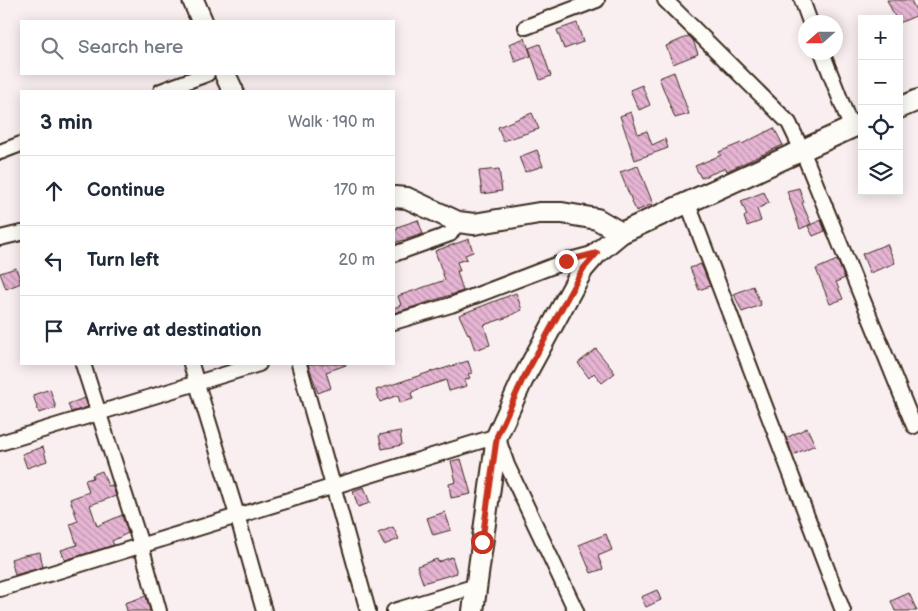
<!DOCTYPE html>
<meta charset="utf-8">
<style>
body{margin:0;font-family:"Balsamiq Sans",sans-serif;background:#f2f2f3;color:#1f2937}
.controls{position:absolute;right:15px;top:15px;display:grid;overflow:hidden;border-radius:0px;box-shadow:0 2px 12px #0003}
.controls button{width:45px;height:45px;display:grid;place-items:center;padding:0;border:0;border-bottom:1px solid #e0e1e3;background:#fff;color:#1f2937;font:25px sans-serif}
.compass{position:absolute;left:798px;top:15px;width:45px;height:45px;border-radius:50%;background:#fff;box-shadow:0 2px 12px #0003;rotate:249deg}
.stop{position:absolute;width:15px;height:15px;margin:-11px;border:4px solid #c8321e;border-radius:50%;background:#fff}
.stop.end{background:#c8321e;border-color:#fff;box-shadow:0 1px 5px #0008}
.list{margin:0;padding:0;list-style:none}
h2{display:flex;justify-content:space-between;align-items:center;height:65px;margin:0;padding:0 20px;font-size:21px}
h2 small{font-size:16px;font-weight:400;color:#747a83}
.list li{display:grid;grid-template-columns:32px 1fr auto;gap:15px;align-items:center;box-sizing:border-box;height:70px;padding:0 20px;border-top:1px solid #e0e1e3}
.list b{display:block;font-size:19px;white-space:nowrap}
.list em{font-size:16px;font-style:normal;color:#747a83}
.icon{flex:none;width:28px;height:28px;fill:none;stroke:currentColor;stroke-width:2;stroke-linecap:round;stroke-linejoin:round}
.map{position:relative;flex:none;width:918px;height:611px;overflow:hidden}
.search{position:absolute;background:#fff;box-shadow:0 2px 12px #0003;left:20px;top:20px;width:375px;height:55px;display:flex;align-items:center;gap:12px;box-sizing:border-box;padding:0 18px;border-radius:0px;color:#747a83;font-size:19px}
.panel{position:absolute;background:#fff;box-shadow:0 2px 12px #0003;left:20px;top:90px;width:375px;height:275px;border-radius:0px}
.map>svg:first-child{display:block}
.building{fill:url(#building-back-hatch);stroke:#3b2a1e}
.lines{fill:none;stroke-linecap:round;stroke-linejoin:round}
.street-casing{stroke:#3b2a1e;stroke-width:18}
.secondary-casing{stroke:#3b2a1e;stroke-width:24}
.street{stroke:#fdfcf7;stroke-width:14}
.secondary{stroke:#fdfcf7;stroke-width:20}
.route{stroke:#c8321e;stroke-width:6}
</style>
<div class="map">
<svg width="918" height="611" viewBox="0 0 918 611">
<defs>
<pattern id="building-back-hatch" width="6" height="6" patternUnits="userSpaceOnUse" patternTransform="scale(1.25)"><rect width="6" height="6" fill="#e7b5d4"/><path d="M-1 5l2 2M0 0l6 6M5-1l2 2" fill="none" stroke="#bc93ab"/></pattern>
</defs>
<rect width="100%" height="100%" fill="#f9eef0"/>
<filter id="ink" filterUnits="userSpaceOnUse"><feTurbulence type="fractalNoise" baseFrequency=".02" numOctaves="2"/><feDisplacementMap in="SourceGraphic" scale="10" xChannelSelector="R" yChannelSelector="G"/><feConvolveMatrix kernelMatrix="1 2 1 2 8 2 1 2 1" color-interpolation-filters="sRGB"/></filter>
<g filter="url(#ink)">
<g class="building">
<polygon points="887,0 911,0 918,15 899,23 899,19 896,19"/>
<polygon points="577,23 583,42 564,49 557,30"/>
<polygon points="689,36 693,40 698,54 673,64 666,46"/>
<polygon points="525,38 531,56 515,62 509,44"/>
<polygon points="540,44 551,76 540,80 529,48"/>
<polygon points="674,72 689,114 675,118 659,78"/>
<polygon points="642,85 650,105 639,110 630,90"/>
<polygon points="631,112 638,134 647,131 652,145 665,139 668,148 635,160 620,116"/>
<polygon points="532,113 539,129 503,141 498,127"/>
<polygon points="774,128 783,145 727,171 726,168 701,178 695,166 721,155 719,152 741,143 742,144"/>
<polygon points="537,150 543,166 525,172 519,157"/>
<polygon points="638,166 653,204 636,211 620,172"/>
<polygon points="499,169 502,191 482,194 479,171"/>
<polygon points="799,188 804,202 802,203 811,224 800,229 787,191"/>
<polygon points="764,192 769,203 757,209 761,221 747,226 744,217 747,215 741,201"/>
<polygon points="418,220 423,234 394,243 394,230 398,229 397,227"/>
<polygon points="821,220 825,231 813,236 808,226"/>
<polygon points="469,239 473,252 465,255 467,259 457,262 460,271 457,271 463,291 394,313 394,308 401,305 398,296 445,280 435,251"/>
<polygon points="887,244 895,263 870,273 862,254"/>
<polygon points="837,260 845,278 836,282 843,299 830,304 816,269"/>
<polygon points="701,264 710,286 699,290 690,268"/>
<polygon points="16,268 21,283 6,289 0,273"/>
<polygon points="753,286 761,305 742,312 734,294"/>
<polygon points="516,293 522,310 511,315 511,316 484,325 490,345 475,350 469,333 468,334 459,315"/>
<polygon points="596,349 615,373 602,383 594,373 589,378 578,363"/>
<polygon points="468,361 472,373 468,374 470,378 465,380 467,386 449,391 446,380 416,390 411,393 413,399 400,403 398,395 380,402 376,390 439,369 439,370"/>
<polygon points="308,364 346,364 346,365 326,372 331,388 318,393"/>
<polygon points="50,389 56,408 39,413 33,395"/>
<polygon points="85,398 88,407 71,412 68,404"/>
<polygon points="807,428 815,445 793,455 786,438"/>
<polygon points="400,431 402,445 382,449 379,435"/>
<polygon points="43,447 47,461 27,468 22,454"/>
<polygon points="461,459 471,494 451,498 449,484 456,482 451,461"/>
<polygon points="102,471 108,486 112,485 116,496 90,505 97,526 122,515 128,533 112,541 114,545 65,560 61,550 77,545 70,524 78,521 70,499 89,492 85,480 93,478 92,475"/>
<polygon points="364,487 370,503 358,507 353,491"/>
<polygon points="445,512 451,530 433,535 427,518"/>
<polygon points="393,527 399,539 384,545 378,533"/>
<polygon points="606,534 612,550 598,556 603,569 591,573 579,545"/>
<polygon points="40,552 43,567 15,575 11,559 24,555"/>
<polygon points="452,557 457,573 423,583 417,566 437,559 438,562"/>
<polygon points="657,590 661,600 646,607 641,597"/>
<polygon points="909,593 917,611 895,611 891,601"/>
<polygon points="146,596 150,611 127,611 125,603"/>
</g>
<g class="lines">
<g class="street-casing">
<g id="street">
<polyline points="665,0 789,123 802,150 914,426"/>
<polyline points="802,0 810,22"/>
<polyline points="526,27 597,0"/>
<polyline points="822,52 851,127"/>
<polyline points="161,91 207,74"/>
<polyline points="0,152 21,144"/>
<polyline points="688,204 843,611"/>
<polyline points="0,238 21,233"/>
<polyline points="394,254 450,234 458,222"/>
<polyline points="394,322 451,305 566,261 596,253"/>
<polyline points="83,364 141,545 159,611"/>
<polyline points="191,364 237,515 264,611"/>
<polyline points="299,364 368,611"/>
<polyline points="0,443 259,364"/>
<polyline points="0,589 497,436 507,465 576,611"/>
<polyline points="394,611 476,586"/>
</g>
</g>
<g class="secondary-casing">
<g id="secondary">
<polyline points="193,0 202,21"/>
<polyline points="225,74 233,91"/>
<polyline points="899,108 918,100"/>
<polyline points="394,197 407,198 458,222 474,224 539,213 562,213 597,219 621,233"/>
<polyline points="473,611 497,436 522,381 583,269 597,253 621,233 862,123"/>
</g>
</g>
<use href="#street" class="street"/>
<use href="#secondary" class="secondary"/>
</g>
</g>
<g class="lines" filter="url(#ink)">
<polyline class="route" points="482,542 497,436 522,381 583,269 597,253 566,261"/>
</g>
</svg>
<div class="controls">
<button>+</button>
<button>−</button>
<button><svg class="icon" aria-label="locate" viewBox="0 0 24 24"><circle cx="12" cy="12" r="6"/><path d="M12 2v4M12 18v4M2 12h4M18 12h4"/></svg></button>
<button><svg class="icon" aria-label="layers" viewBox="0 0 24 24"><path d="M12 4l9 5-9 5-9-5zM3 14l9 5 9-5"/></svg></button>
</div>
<svg class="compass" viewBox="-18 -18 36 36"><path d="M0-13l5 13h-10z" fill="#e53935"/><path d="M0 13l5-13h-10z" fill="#747a83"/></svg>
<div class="stop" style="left:482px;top:542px"></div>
<div class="stop end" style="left:566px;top:261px"></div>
<div class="search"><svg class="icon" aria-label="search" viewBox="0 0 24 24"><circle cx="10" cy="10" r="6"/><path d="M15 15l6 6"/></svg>Search here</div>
<section class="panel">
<h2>3 min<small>Walk · 190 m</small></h2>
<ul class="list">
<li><svg class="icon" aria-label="ahead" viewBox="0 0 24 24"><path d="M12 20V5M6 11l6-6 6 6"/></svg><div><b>Continue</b></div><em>170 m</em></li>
<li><svg class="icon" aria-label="left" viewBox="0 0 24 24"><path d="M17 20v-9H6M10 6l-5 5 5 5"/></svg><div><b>Turn left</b></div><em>20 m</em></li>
<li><svg class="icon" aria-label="arrive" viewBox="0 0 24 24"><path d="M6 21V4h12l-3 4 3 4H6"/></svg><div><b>Arrive at destination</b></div></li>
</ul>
</section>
</div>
